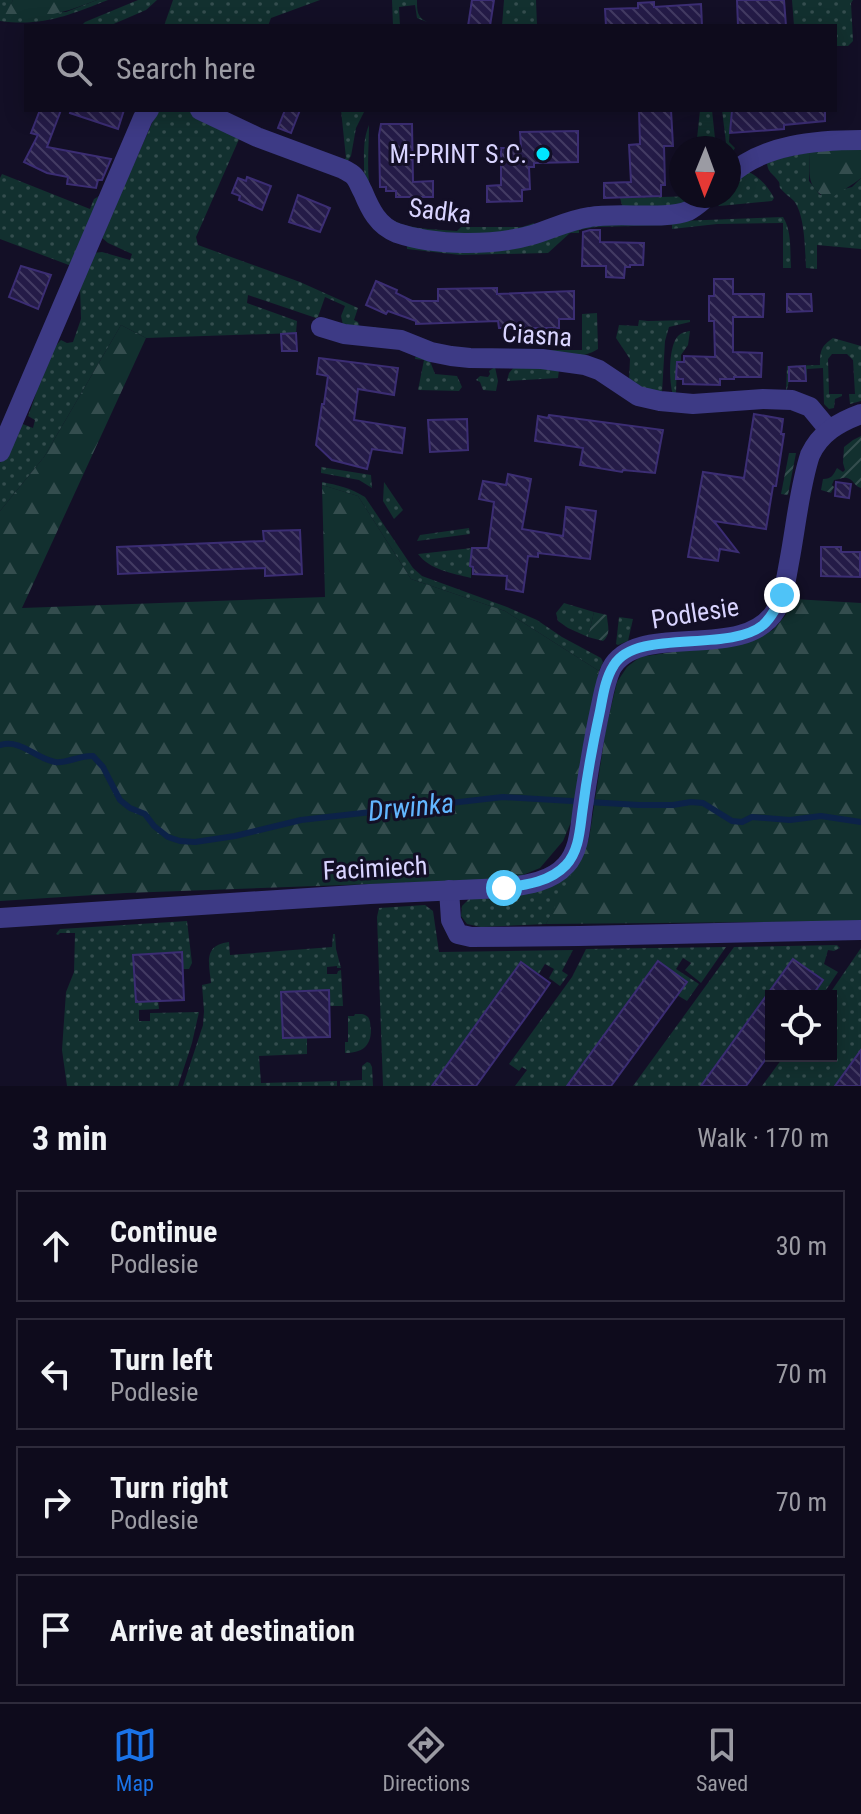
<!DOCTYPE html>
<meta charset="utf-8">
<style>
body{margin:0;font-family:"Roboto Condensed",sans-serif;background:#171425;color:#f1f3f6}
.controls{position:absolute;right:24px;bottom:24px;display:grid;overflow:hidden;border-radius:0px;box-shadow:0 4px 20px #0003}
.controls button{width:72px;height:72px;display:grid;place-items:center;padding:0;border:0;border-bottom:2px solid #2e2b3b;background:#0e0b1c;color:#f1f3f6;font:40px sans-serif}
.compass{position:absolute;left:669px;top:136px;width:72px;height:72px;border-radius:50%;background:#0e0b1c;box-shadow:0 4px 20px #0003;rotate:181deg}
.stop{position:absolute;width:24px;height:24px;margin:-18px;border:6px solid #4fc3f7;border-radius:50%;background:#fff}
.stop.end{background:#4fc3f7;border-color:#fff;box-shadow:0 2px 8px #0008}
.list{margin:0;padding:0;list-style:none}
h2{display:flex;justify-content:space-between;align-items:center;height:104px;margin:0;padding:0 32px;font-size:34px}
h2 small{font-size:26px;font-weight:400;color:#9b9ba3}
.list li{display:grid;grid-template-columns:52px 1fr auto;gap:24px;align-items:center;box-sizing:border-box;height:112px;margin:0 16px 16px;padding:0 16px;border:2px solid #2e2b3b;border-radius:0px}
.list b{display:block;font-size:30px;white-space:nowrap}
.list p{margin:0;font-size:26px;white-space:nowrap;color:#9b9ba3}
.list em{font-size:26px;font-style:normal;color:#9b9ba3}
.icon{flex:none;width:44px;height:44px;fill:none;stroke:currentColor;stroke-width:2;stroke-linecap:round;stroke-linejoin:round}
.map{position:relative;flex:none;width:861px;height:1086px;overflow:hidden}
.search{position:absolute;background:#0e0b1c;box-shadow:0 4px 20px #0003;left:24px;right:24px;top:24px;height:88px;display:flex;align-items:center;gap:20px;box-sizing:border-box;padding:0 28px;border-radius:0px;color:#9b9ba3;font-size:30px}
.sheet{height:616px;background:#0e0b1c}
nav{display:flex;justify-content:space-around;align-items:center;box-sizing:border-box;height:112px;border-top:2px solid #2e2b3b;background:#0e0b1c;font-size:22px;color:#9b9ba3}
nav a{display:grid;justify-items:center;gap:4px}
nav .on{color:#1a73e8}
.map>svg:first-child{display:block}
.grass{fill:url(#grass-dots)}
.forest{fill:url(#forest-firs)}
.garden{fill:url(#garden-furrows)}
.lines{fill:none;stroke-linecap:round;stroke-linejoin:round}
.stream{stroke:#0c2248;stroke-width:6}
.building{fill:url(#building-back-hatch);stroke:#3b2d73;stroke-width:2}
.minor{stroke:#3d3a85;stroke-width:20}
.route{stroke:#4fc3f7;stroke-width:10}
.poi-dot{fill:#00e5ff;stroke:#130f26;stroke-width:3}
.labels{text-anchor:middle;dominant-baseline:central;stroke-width:6;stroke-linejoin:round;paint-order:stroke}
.poi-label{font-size:26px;fill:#d9d4ff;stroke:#130f26;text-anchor:end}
.street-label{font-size:26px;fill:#d9d4ff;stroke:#130f26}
.water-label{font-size:28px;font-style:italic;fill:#62b6ff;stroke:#130f26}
</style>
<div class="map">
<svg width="861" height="1086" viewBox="0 0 861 1086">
<defs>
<pattern id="grass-dots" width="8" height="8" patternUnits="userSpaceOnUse" patternTransform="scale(2)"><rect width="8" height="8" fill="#12302f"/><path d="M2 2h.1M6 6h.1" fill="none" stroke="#344d4e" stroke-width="1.8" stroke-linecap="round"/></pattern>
<pattern id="forest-firs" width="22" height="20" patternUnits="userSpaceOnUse" patternTransform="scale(2)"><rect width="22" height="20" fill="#12302f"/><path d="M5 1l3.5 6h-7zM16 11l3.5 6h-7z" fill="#344d4e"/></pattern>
<pattern id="garden-furrows" width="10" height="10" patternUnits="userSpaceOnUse" patternTransform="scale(2)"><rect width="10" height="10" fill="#12302f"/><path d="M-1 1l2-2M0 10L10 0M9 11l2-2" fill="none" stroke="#344d4e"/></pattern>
<pattern id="building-back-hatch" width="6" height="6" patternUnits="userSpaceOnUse" patternTransform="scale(2)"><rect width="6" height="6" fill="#241b47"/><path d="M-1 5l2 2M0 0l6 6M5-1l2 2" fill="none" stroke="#433b63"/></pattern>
</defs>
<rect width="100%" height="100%" fill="#130f26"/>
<g class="grass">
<path d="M0,0H13L6,15L66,12L97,0H108C69,15 43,27 0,21Z"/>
<polygon points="138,0 157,0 146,10 109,26 81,26 85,22"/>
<polygon points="173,0 320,0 271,18 268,26 164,26"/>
<path d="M392,0H417C417,11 417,17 427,22L417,18L415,5L399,7L400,26H393Z"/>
<polygon points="504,0 536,0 537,26 502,26"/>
<polygon points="792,0 853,0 851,3 853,41 848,46 835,46 835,26 794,26"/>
<polygon points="136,110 142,110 74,267 0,239 0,178 2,174 90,209 94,199 103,194 110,181"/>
<path d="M158,110H189L240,137L196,237L198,245L300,282L358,308L354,320L358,322L360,327L367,329L376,327V332L343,325L341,316L345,306L325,297L318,317L316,318L248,295L247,303L297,321L296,333L146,338L121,325L44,457L0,511V463L20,423L33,428L35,420L28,416C39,391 42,359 61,340L67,343L73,342L81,319L80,285L93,253L102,252L130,260L132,254L108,243L101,237Z"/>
<polygon points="341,110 365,110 356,128 351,156 347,162 341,161 346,158"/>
<polygon points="700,110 712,110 716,148 696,148"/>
<polygon points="722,110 731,110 729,142 735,148 733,151 726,143"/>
<path d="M369,125C369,144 367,164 369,182C374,231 420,228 457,231L461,227H522L534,223V227C502,239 417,243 389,222C372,210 365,188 364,168C364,153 363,139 369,125Z"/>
<path d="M810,152L809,181L820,195L852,187L861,178V249L817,245V269L806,268C805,250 805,215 794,201C790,197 784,193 780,188C779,186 780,184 779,182C773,173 767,173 767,161Z"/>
<path d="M749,172C761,178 768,187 774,198L772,201L719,206L716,203L719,196H729V186L744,173Z"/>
<polygon points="701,196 689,206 623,208 620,198"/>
<path d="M783,217C792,231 790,251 791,268H783V223L717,224L672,229V225L596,227L579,230V233H570L548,253L460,255L407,249V244L576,225Z"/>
<path d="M597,313L598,349C578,361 568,354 546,350H582V314Z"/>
<polygon points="639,320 648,321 690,320 690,322 669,327 665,341 662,393 657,396 629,380 630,359 616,338 619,325 638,326"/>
<path d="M690,331L688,345L681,355V362H677L676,393L673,395C669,381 668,347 678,336C682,332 685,332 690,331Z"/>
<path d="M833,338L861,346V401L850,404L849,394H855L853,360L847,354H832L828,359L829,394H842V396L835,399L834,408L829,409L824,404L823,368L807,369V382L806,380L805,366L789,367V381L786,393L787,366L820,365C820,351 821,346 833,338Z"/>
<polygon points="416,355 430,361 435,374 457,376 462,387 459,391 418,390 424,360 415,359"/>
<polygon points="516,365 559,370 558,378 507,381 509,373"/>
<polygon points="495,367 498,381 496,391 483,390 480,382 476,380 480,376 488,377 490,374 489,371"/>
<polygon points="321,467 371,475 372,488 359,480 321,473"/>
<path d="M322,482C337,485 351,488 365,497L413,568L422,576L507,607L537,620L562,637L601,658L603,662L599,671L505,611L411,579L358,496L322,485Z"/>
<polygon points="384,482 403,510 394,519 383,501"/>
<polygon points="469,528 470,534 417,541 420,535"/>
<path d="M472,548L471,578C452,573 430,570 418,554Z"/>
<polygon points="564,603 594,612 588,637 568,628 558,621 556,613"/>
<polygon points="619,617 633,619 628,641 618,645 616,644"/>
<polygon points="575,870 546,924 481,927 467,924 461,916 462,906 471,897"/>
<polygon points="425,905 433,911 439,952 573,950 562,971 568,975 560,986 549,978 554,969 545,964 538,975 521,963 432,1086 383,1086 377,917 379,908"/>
<polygon points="187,921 192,963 189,969 183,969 181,952 151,955 150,954 133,955 134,971 136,972 137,985 135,986 136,1002 158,1000 159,1009 139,1010 139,1021 150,1021 150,1013 199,1012 192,1043 178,1086 67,1086 62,1050 66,992 74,972 75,933 60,933 58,935 56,934 60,929"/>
<path d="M333,934H335L336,949L341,968H337V966L327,967V974H337L338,971L341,970L343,1006H329L328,990H314L313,994H300L299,991L282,992L285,1023L282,1024L283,1038H299L300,1036L307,1035V1054L259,1056L261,1083L337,1081V1086H183L203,1025L204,1011L202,985L211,983C209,963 203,945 229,942L230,955L332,947Z"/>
<polygon points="837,945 840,948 834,951 828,950 824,964 838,972 822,996 814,993 823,980 793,959 701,1086 633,1086 734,947"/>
<polygon points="726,947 701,983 685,970 691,963 683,958 676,969 699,984 687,1001 677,995 687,982 657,961 567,1086 515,1086 527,1070 522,1067 519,1071 509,1064 572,977 586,949"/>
<polygon points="861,948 861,1050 835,1086 762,1086 784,1056 831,1056 831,996 828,996"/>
<path d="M355,1014C360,1014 364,1013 368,1017C371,1021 370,1026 371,1030C371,1047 361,1053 345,1053V1042H348V1016H354Z"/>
<polygon points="367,1062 370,1063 372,1067 373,1086 340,1086 340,1081 362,1080 362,1066"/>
</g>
<g class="forest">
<path d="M13,0H97C64,13 41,20 5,15Z"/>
<path d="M848,149L861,150V178C851,187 840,190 830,200C805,187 810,176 810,152Z"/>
<polygon points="121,325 146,338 22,608 325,597 322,485 358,496 411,579 505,611 599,671 586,734 576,810 563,841 540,868 513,879 126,893 0,901 0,511 44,457"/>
<polygon points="794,599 861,603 861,921 546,924 589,839 606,728 617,682 627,667 640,657 751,640 773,630 785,616"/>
</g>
<g class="garden">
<path d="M861,436V488C855,487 853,479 847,478C844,477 838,480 834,480L832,485L834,487L831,493L821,490L823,479C832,479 833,475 837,468L843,472L845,470L843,463L844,447L853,440Z"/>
<polygon points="789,453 796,453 788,495 781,494"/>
<path d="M594,612L607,615C607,624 612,634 603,641L588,637Z"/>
</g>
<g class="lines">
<path class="stream" d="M0,745C22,739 34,758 55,762C66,764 80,755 93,756L103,767L120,800L130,808L145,814L154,826L168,837L180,841L195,842L235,836L301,820L503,797L639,805H673L691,802L703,803L732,821L742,822L752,817L790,820L821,816L861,822"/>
</g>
<g class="building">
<polygon points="472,0 494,0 490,26 468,26"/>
<polygon points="737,0 784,0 786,26 738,26"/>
<polygon points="654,2 654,7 701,4 702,26 606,26 605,9 638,8 638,3"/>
<polygon points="40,110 61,110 47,147 111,159 102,180 98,180 96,188 67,184 68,177 47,173 24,162 38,135 31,133"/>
<polygon points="71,110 124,110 118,129 70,113"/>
<polygon points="285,110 300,110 291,133 278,128"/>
<polygon points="639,110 671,110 673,146 664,146 665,185 661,185 661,196 604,198 604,183 631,182 629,145 640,144"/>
<polygon points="732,110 825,110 825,121 784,125 784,129 730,133"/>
<polygon points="381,124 412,124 413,182 433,181 433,197 396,197 396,191 386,191 386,187 380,187 379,135"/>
<polygon points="578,131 578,162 534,163 534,167 529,167 530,189 522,190 522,201 487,202 487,186 501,185 501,148 521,148 520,132"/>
<polygon points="247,177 271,186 262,210 239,200 240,196 232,193 238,178 246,181"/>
<polygon points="298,195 330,208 320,232 289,222"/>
<polygon points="590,230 600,230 600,242 644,243 643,265 630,265 630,267 625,267 624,278 606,277 606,266 582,266 583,232"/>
<polygon points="21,266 51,275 38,309 9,297"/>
<polygon points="714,279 733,279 733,294 764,294 763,317 733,317 733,352 762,353 761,377 734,377 734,379 720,379 720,385 683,384 683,379 676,379 677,362 684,362 684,356 715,357 714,321 709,321 709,296 714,296"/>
<polygon points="376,281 397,290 396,293 412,301 438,301 438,289 497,288 497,294 574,291 574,319 559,319 559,328 499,328 498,321 416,324 416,321 388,311 386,314 366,305"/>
<polygon points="787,294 811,294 812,311 787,312"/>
<polygon points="296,333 297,351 282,351 281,334"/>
<polygon points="319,358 398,368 394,395 358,389 354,420 405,428 402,453 372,449 367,469 332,460 316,445 322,404 324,404 328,376 317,374"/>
<polygon points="805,366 806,381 789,381 789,367"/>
<polygon points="754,414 783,419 781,434 784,434 776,486 773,486 766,529 714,521 738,552 720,549 718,561 688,557 703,472 744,478"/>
<polygon points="549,415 663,430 655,473 623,470 622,472 580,465 583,448 535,441 538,416 548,418"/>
<polygon points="467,419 468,450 430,452 428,420"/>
<polygon points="508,474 531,479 522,529 563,536 566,507 596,511 590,559 538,553 538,557 528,556 523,592 506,589 507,576 473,574 473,567 470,566 472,548 488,548 494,502 479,499 483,481 506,485"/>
<polygon points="836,482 851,484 849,498 835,496"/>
<polygon points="300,530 302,574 265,576 265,568 118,574 117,547 264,541 263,531"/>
<polygon points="821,547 841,547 841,552 860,552 860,577 821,576"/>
<polygon points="182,952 184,1000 136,1002 133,955"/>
<polygon points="793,959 823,980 812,996 771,996 771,1052 746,1086 701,1086"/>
<polygon points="658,961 687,982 611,1086 567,1086"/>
<polygon points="521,962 550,983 539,999 476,1086 432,1086"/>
<polygon points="329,990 330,1037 283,1038 281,992"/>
<polygon points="861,1050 861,1086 835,1086"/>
</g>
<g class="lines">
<g class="minor">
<path d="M200,110L257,137L343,169C347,171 351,173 354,176C358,180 360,187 363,192C370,209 378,226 397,233C435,246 494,246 532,235C552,229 569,220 590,217C618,212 666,220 688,211C696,207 702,201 708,196"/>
<path d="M729,176C762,144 818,140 861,140"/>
<polyline points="321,327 344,334 401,340 431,352 451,356 470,358 542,359 585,365 599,370 638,396 660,401 693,404 763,399 792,400 810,407 829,430"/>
<polyline points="0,452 143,118 149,110"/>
<polyline points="449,890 451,920 458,934 471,937 579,936 861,930"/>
<path d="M0,918L370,894L504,888C526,885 551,882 566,865C580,850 580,826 583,807C588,774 593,742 600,710C603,697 605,682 611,669C637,619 744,664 776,610C784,595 786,579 789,563C796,527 799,489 810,455C820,433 839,422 861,414"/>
</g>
</g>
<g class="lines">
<path class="route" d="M504,888C526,885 550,882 566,865C580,850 580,826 583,807C587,775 593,743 600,711C603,696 605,679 614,665C636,628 729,653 763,625C772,617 777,606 782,595"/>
</g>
<circle class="poi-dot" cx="543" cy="154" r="8"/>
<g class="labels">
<g class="poi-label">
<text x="527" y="154">M-PRINT S.C.</text>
</g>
<g class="street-label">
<text transform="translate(440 211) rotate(7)">Sadka</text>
<text transform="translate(537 335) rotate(4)">Ciasna</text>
<text transform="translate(695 613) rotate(-9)">Podlesie</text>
<text transform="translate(375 868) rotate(-3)">Facimiech</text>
</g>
<g class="water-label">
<text transform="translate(411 807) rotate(-6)">Drwinka</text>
</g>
</g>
</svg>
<div class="controls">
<button><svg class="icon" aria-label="locate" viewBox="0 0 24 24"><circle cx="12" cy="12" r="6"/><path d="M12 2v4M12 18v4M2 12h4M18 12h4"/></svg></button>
</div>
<svg class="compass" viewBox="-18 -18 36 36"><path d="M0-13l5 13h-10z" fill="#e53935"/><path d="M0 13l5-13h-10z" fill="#9b9ba3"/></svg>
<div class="stop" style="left:504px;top:888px"></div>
<div class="stop end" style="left:782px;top:595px"></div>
<div class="search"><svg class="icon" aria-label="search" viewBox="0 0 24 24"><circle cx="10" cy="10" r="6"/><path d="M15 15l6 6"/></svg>Search here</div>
</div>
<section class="sheet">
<h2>3 min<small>Walk · 170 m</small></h2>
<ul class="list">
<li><svg class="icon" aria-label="ahead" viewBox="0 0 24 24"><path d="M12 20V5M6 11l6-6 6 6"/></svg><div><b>Continue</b><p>Podlesie</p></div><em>30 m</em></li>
<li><svg class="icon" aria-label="left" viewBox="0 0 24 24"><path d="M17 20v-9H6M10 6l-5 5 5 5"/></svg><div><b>Turn left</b><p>Podlesie</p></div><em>70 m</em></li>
<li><svg class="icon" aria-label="right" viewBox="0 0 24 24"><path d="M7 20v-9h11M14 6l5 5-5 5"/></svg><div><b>Turn right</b><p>Podlesie</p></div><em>70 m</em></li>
<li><svg class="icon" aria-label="arrive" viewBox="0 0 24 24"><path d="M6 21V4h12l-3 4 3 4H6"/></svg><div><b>Arrive at destination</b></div></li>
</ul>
</section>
<nav>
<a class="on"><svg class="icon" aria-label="map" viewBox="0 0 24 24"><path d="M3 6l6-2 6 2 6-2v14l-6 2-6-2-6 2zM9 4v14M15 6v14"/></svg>Map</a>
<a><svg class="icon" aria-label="directions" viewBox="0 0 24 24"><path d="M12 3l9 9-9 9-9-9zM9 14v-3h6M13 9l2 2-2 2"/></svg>Directions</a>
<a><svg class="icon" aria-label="saved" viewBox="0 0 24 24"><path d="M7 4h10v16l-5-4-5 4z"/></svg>Saved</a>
</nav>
